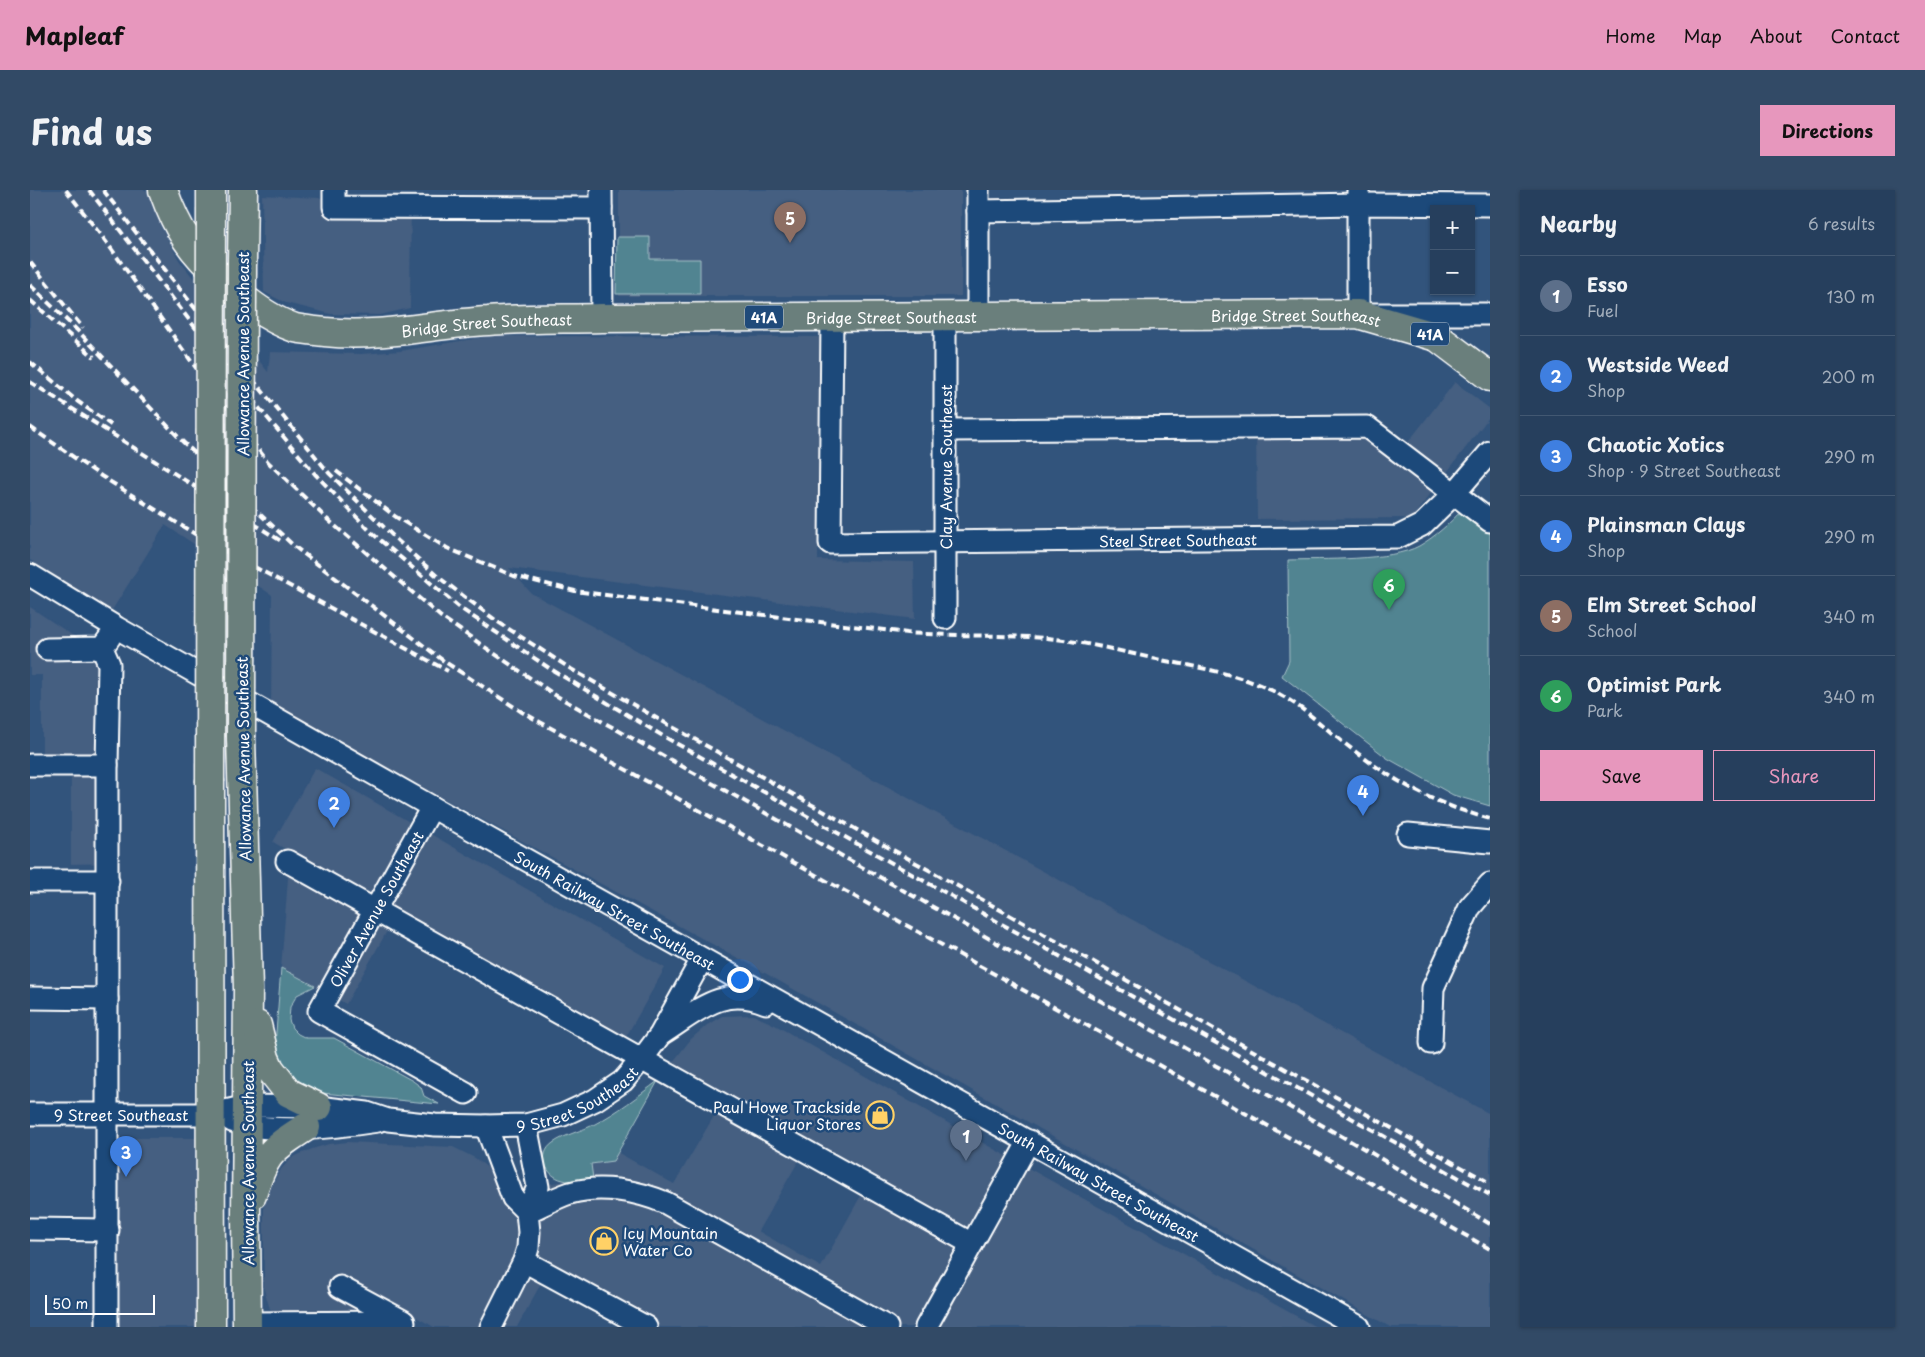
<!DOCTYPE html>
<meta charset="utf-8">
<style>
body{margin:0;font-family:"Playpen Sans",sans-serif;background:#324a66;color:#f1f3f6}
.controls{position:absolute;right:15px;top:15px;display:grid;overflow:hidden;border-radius:0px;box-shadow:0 1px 4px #0004}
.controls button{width:45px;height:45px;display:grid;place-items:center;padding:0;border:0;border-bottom:1px solid #425872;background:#263f5d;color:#f1f3f6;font:25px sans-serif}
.scale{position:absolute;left:15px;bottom:12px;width:110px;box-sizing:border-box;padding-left:5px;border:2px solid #fff;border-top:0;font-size:14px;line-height:18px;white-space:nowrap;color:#fff;-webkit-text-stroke:4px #1f4a7a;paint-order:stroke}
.you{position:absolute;left:709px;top:789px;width:18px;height:18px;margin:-12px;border:4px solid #fff;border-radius:50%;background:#1a73e8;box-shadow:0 0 0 8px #1a73e833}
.badge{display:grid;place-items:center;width:32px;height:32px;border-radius:50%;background:#e797bd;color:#fff;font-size:16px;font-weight:700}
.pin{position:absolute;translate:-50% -41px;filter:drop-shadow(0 1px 2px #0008)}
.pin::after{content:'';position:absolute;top:26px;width:18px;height:15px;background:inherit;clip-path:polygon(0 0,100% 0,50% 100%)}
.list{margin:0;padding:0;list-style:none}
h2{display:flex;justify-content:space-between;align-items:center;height:65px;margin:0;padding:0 20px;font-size:21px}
h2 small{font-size:16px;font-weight:400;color:#a4afbc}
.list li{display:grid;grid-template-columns:32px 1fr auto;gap:15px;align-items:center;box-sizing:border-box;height:80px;padding:0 20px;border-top:1px solid #425872}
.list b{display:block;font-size:19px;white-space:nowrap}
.list p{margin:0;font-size:16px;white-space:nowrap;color:#a4afbc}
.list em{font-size:16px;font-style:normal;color:#a4afbc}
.actions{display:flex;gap:10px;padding:15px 20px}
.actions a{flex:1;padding:11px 0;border:1px solid #e797bd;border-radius:0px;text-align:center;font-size:18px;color:#e797bd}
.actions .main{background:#e797bd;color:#111}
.map{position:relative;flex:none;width:1460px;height:1137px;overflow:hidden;border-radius:0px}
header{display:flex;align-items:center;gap:30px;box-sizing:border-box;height:70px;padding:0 25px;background:#e797bd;color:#111}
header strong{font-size:24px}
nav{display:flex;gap:28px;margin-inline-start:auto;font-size:18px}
.intro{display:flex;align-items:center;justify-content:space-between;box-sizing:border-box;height:120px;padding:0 30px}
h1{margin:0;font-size:35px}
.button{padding:12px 22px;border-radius:0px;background:#e797bd;color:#111;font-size:18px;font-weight:700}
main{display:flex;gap:30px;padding:0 30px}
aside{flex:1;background:#263f5d;border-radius:0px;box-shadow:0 1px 4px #0004}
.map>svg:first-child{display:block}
.built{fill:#445e81;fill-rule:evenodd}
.green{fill:#518491;stroke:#a8c2c8}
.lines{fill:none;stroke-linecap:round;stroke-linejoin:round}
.minor-casing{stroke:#fff;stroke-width:25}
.major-casing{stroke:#fff;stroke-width:31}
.minor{stroke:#1f4a7a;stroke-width:21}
.major{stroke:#6b7f7c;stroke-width:28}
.rail{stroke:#fff;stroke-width:4;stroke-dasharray:8 4;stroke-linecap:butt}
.major-bridge-casing{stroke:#fff;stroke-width:31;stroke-linecap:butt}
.major-bridge{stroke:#6b7f7c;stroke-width:28}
.labels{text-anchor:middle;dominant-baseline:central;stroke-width:5;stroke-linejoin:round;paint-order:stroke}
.shield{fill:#1f4a7a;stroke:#bcc9d7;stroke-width:1}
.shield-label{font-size:14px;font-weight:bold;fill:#fff}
.street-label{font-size:15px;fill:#fff;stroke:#1f4a7a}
.poi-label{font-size:15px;fill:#fff;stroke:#1f4a7a;text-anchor:end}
</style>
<header>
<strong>Mapleaf</strong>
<nav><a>Home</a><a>Map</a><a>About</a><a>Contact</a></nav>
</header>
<div class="intro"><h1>Find us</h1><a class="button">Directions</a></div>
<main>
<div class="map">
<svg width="1460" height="1137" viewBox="0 0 1460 1137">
<rect width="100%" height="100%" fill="#32547c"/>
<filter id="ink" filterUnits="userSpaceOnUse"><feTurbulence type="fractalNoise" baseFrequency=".02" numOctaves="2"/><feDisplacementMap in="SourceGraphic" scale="10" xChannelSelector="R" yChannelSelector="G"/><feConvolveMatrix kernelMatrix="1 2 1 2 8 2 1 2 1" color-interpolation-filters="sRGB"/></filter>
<g filter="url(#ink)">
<g class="built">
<polygon points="0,0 116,0 132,39 149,70 238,182 240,162 331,164 370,161 460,146 790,147 788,370 884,372 885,429 479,378 501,403 1460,924 1460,1137 1360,1137 719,774 241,515 242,405 135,335 81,422 0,370"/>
<rect x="589" y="0" width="342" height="106"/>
<polygon points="232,5 308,9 381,9 380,118 350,125 301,124 256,113 234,102"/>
<polygon points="1425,192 1460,219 1460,226 1382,328 1227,329 1226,243 1356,242 1375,256"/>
<polygon points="0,417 87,475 89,673 41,674 41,586 12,585 12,485 0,485"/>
<polygon points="285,578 635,778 588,861 361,734 316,814 251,778 260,662 243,652"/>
<path d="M723,825L745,835L978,967L1286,1137H602L514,1088L487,1137H404L386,1127L248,1124L240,1119L234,1100V1017L243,993L251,979L263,967L282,959L299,954L318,952L423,957L445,968L461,980L472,1001L535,991L563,989L561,974L583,971L587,962L644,994L688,919L631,887L661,849L677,835L692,826ZM771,967L834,1000L791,1077L728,1041Z"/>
<polygon points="77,948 172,948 169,1137 77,1137"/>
</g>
<g class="green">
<polygon points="587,47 620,47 620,69 670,69 670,104 586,104"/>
<path d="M1433,319L1460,340V616L1423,605L1357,568L1252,486L1259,471L1258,370C1291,369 1362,371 1389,356C1406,346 1419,334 1433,319Z"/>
<polygon points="251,778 285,796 267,805 260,817 259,830 262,838 268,844 276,848 304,848 383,891 391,897 394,906 409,914 292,903 274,894 258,883 251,872 245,856"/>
<path d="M628,891L583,971L561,974L563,989C554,990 542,993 533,990C515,986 507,964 523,953C536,944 552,941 565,934C588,922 608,906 628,891Z"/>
</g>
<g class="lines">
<g class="minor-casing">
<g id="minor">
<polyline points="304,0 304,17 571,18"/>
<polyline points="571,0 572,128"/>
<polyline points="948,0 948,127"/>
<polyline points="1328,0 1328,124 1460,124"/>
<polyline points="948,21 1328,14 1460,15"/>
<path id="s1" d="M802,127L800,353L1368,347L1392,335L1424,304L1460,262"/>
<polyline points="915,240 1337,237 1460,331"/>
<path id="s2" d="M0,385L87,438L402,617L1329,1137"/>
<polyline points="915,428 915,127"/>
<polyline points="72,458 79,474 77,575 77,1137"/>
<polyline points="17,459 72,458 80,447"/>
<polyline points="0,575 77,575"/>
<polyline points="402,617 289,821 436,903"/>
<polyline points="1378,644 1460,652"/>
<polyline points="257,671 942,1054"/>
<polyline points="0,691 78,691"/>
<polyline points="0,808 77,809"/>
<path d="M633,843C668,821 692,795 736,813"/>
<polyline points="1401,853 1403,798 1440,717 1460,694"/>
<path id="s3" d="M0,924H182L217,916L288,917L337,923L358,930L405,935L456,936L496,935L533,925L565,910L593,891L612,869L630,845L672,769"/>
<path d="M202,931C242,945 306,937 348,931"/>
<polyline points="456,936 483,1008 497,1022"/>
<path d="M497,1022C511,1016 525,1008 540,1003C570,994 608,1001 636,1013L857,1137"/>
<polyline points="0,1039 78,1040"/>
<polyline points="494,1071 616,1137"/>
<polyline points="310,1097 373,1131"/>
<polyline points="217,1133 374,1132"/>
<polyline points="461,1137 494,1071 498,1058 499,1042 497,1022 508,997 496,935"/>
<polyline points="896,1137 999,951"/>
</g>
</g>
<g class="major-casing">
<g id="major">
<path id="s4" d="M133,0C148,42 161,60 193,90C214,110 238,129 265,138C275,140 286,141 295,142C352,148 402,134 458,131C495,128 534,129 572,128L1328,124L1407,147L1460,187"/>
<polyline points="212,72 213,0"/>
<polyline points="211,547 218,799 216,1023 217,1137"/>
<polyline points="180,592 181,1137"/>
<polyline points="227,835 235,868 240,879 259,903 288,917"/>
<path d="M222,1005C235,964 240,960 276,937"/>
</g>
</g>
<use href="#minor" class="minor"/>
<use href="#major" class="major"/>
<g class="rail">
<polyline points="36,0 80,57 176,192 238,272 297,329 411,427 525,505 1338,961 1460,1034"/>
<polyline points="59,0 207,192 285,284 343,344 430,418 519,478 633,546 1460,1005"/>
<polyline points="73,0 164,117 299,283 368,351 407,386 468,432 541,479 630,530 1460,993"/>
<polyline points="0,72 53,138"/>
<polyline points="0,95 50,143 152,251 265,357 415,472 492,522 1460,1059"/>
<polyline points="0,110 64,167"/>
<polyline points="0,172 47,211 81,235"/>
<polyline points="0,192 251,351"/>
<polyline points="0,237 71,286 178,352 418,481"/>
<path d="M306,281L366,327L417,358L484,386L545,401L877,443C924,446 971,445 1017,448C1057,452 1097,463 1136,471C1172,478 1207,484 1241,500C1273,515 1298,542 1326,562C1371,596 1406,614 1460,629"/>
</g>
<g class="major-bridge-casing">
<g id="major-bridge">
<polyline points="211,547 212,72"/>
<polyline points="180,592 181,0"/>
</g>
</g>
<use href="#major-bridge" class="major-bridge"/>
</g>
</g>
<defs>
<g id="shop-ring" transform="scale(1.4375)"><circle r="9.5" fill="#1f4a7a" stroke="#ffd166" stroke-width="1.5"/><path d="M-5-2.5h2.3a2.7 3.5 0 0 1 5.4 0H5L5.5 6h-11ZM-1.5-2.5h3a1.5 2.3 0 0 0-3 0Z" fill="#ffd166"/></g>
</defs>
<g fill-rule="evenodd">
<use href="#shop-ring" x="850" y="925"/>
<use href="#shop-ring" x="574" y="1051"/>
</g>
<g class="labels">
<g class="shield">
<rect x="715" y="115.5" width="38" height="23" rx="4"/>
<rect x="1381" y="132.5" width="38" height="23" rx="4"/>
</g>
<g class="shield-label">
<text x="734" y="127">41A</text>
<text x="1400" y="144">41A</text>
</g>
<g class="street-label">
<text stroke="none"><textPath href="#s4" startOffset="1199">Bridge Street Southeast</textPath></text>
<text stroke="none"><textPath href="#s4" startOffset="794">Bridge Street Southeast</textPath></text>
<text stroke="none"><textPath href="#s4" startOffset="389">Bridge Street Southeast</textPath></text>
<text transform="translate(212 164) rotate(-90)">Allowance Avenue Southeast</text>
<text transform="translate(915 277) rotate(-90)">Clay Avenue Southeast</text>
<text stroke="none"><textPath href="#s1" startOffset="574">Steel Street Southeast</textPath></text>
<text transform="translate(213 569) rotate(-91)">Allowance Avenue Southeast</text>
<text transform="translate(346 719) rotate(-61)">Oliver Avenue Southeast</text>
<text stroke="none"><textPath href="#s2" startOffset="674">South Railway Street Southeast</textPath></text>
<text stroke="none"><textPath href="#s3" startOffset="556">9 Street Southeast</textPath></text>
<text stroke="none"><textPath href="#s3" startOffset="91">9 Street Southeast</textPath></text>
<text transform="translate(217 973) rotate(-90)">Allowance Avenue Southeast</text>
<text stroke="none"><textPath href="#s2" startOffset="1229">South Railway Street Southeast</textPath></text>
</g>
<g class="poi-label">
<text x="831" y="916">Paul Howe Trackside<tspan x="831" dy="17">Liquor Stores</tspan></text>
<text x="593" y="1042" text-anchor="start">Icy Mountain<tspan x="593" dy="17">Water Co</tspan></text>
</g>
</g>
</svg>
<div class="controls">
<button>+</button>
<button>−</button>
</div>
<div class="scale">50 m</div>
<div class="you"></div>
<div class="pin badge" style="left:936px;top:971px;background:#5c6f8a">1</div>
<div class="pin badge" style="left:304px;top:638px;background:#3f7fe0">2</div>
<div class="pin badge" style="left:96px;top:987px;background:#3f7fe0">3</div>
<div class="pin badge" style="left:1333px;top:626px;background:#3f7fe0">4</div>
<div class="pin badge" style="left:760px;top:53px;background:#8d6e63">5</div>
<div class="pin badge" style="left:1359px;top:420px;background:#2e9e5b">6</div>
</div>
<aside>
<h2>Nearby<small>6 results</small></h2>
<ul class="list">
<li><span class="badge" style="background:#5c6f8a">1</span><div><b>Esso</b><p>Fuel</p></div><em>130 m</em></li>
<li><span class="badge" style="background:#3f7fe0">2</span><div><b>Westside Weed</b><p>Shop</p></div><em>200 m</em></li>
<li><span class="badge" style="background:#3f7fe0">3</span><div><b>Chaotic Xotics</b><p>Shop · 9 Street Southeast</p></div><em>290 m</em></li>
<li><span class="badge" style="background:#3f7fe0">4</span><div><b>Plainsman Clays</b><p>Shop</p></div><em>290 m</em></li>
<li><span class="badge" style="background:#8d6e63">5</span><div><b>Elm Street School</b><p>School</p></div><em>340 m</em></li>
<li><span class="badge" style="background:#2e9e5b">6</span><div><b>Optimist Park</b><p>Park</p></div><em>340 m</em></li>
</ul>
<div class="actions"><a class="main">Save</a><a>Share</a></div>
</aside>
</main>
